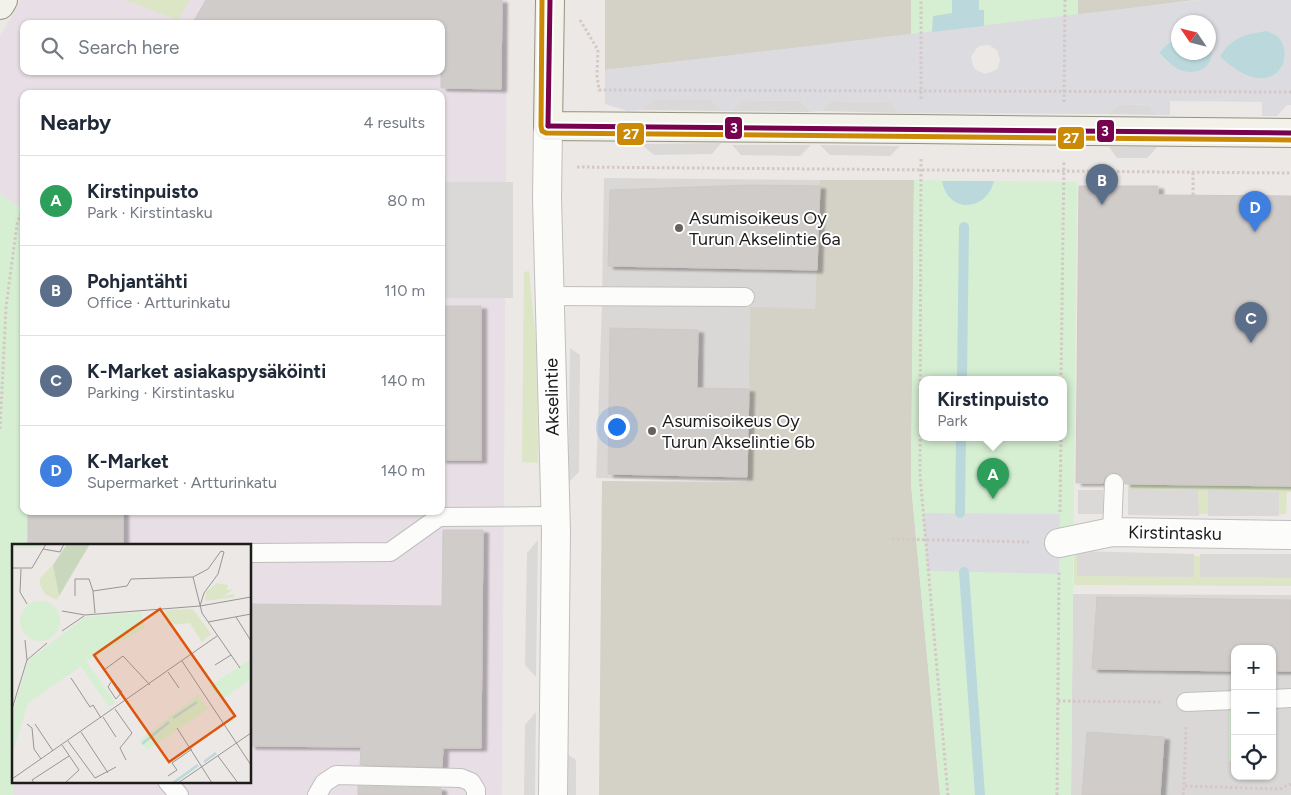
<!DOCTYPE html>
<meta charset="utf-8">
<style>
body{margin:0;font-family:Figtree,sans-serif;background:#f6f6f7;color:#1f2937}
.controls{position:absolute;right:15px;bottom:15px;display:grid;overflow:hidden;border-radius:10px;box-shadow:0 1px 4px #0004}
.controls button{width:45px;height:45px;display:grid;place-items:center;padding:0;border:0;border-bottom:1px solid #e0e1e3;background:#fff;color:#1f2937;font:25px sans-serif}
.compass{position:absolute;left:1171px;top:15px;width:45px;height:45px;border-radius:50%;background:#fff;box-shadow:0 1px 4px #0004;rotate:305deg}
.you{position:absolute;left:616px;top:426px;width:18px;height:18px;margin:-12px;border:4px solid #fff;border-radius:50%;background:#1a73e8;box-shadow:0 0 0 8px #1a73e833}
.badge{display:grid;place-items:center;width:32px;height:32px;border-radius:50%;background:#646362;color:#fff;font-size:16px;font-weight:700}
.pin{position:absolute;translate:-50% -41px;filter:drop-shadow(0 1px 2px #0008)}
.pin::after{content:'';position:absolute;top:26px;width:18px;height:15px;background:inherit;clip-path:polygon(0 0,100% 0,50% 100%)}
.popup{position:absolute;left:919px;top:376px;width:148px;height:65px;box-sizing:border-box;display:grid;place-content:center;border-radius:10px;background:#fff;filter:drop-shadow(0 1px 4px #0005);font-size:16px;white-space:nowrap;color:#747a83}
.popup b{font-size:19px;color:#1f2937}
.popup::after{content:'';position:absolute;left:50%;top:100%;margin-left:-10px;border:10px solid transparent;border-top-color:#fff}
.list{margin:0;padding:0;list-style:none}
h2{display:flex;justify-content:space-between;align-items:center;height:65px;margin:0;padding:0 20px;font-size:21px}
h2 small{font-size:16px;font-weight:400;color:#747a83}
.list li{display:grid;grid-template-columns:32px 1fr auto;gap:15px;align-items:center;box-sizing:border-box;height:90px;padding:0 20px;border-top:1px solid #e0e1e3}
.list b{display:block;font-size:19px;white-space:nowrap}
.list p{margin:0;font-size:16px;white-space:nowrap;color:#747a83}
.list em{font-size:16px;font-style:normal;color:#747a83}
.icon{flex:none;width:28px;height:28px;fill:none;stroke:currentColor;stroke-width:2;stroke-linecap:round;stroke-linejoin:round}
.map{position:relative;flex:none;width:1291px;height:795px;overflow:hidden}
.search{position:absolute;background:#fff;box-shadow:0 1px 4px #0004;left:20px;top:20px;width:425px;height:55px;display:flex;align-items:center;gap:12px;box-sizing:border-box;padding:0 18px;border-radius:10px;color:#747a83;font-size:19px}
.panel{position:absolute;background:#fff;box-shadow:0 1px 4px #0004;left:20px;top:90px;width:425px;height:425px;border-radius:10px}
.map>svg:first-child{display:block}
.residential{fill:#dad8d7;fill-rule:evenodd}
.industrial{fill:#e8dee5;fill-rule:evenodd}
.construction{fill:#d4d1c7}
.grass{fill:#dce6c6}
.park{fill:#d6efd2;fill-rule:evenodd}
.parking{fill:#dbd9d8}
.plaza{fill:#dcdce0;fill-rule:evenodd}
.water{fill:#bbd9dc}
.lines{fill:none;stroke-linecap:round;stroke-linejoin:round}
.stream{stroke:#bbd9dc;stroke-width:10}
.building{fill:#d0ccca;stroke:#cec9c7;filter:url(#shadow)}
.lane-casing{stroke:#c0bfbd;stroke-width:20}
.street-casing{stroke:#c0bfbd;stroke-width:30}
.secondary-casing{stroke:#94927f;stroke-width:30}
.path{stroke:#d4c7c6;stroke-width:3;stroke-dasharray:2.5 2.5;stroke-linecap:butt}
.lane{stroke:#fcfcfb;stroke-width:18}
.street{stroke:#fcfcfb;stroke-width:28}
.secondary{stroke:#f2f1ea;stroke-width:28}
.bus-1-casing{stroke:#fff;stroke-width:9}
.bus-2-casing{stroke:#fff;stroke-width:9}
.bus-1{stroke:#77034e;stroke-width:5}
.bus-2{stroke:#cb8a06;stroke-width:5}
.poi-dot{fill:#646362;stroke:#fff;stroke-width:2}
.labels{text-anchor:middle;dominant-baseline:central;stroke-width:4;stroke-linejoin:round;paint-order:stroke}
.poi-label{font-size:18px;fill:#1c1c1c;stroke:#fff;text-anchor:start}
.street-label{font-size:18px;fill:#1c1c1c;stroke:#fff}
.inset-river{fill:none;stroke:#bbd9dc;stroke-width:2.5}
.inset-road{fill:none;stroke:#989695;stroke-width:1}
.view{fill:#de560d;fill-opacity:0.15;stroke:#de560d;stroke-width:2.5}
.inset-edge{fill:none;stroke:#1c1c1c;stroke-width:2.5}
.line-badge{stroke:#fff;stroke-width:2}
.badge-label{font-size:14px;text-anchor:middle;font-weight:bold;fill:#fff}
</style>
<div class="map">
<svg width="1291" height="795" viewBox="0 0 1291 795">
<defs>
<filter id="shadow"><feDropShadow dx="5.5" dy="3" stdDeviation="1" flood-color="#0004"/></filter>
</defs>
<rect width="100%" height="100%" fill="#ebe8e5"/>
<g class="residential">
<polygon points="604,178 820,180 815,310 750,308 747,482 596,478 602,304"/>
<path d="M1073,594L1291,595V795H1071ZM1235,649H1272V776H1235Z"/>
</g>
<path class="industrial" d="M21,0H124L178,20L190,0H507L502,795H13L14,778V781H250V545H26L28,511H441V94H24V210L0,194V36ZM24,24H441V71H24Z"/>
<g class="construction">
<polygon points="605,0 911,0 911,35 605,70"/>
<polygon points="1078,0 1195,0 1078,15"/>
<polygon points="820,180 914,180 911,484 940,795 599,795 602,481 747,482 750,307 815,309"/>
</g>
<g class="grass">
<polygon points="124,0 190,0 178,20"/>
<polygon points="529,271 536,342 538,463 522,462 524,272"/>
<polygon points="1129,484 1291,486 1291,492 1287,492 1286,514 1279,514 1279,492 1208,491 1208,514 1198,514 1198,490 1128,489"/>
<polygon points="1074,552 1077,552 1077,576 1194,576 1194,556 1200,556 1200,577 1291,578 1291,586 1074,585"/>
</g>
<g class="park">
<polygon points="911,0 1078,0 1078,15 911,35"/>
<path d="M914,180L1077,182L1071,795H940L911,484ZM923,380H1063V438H923Z"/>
<polygon points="0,194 24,210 24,511 28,511 26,545 14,545 13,795 0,795"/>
<rect x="1229" y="704" width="6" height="57"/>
</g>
<g class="parking">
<polygon points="653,100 712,100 722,111 642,110"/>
<polygon points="742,100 801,101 810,112 731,111"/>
<polygon points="831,101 891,102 898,113 821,111"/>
<polygon points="1119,104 1149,105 1157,115 1108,114"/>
<polygon points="721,143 712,154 654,155 641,144"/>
<polygon points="732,145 811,145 800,156 741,155"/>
<polygon points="820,145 900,146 890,156 830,155"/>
<polygon points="1109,147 1157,147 1147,158 1117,158"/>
<rect x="442" y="182" width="71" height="116"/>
<polygon points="570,348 580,355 579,472 568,483"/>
<polygon points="1128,489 1198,490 1199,516 1128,515"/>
<rect x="1078" y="490" width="25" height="24"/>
<polygon points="1208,490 1279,492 1279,516 1208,516"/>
<polygon points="538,540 536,677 525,665 527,553"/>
<polygon points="1077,551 1194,554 1194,577 1077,576"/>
<polygon points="1200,554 1291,554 1291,578 1200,577"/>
<polygon points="536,712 535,795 524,795 525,725"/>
<polygon points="566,753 576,760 576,795 565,795"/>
</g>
<g class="plaza">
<path d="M1199,0H1291V105H1287L1277,116H1262V102L1170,101V115H1157L1149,105L1119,104L1108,114L898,113L891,102L831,101L821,111L810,112L801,101L742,100L731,111H722L712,100H653L642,110L628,111L605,104V70ZM1178,22H1208L1209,43L1212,50L1189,72L1168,63L1159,54L1166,45L1178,38ZM989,45L997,50L1000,59L998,68L994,71L985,74L976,70L973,66L971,57L976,49L980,46Z"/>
<polygon points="923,513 1060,514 1059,574 928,571"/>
</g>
<g class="water">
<polygon points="952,0 979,0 979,10 984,10 984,26 932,32 933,16 952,13"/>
<path d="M1266,31C1270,32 1274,34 1277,36C1291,49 1285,75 1265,78C1248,80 1231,67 1220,56C1234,36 1244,35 1266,31Z"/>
<path d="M1178,38V52H1208L1209,43C1217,57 1207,73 1189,72C1177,71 1167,62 1159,53L1166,45Z"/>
<path d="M942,181H994C986,212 948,214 942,181Z"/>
</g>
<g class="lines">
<g class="stream">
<polyline points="962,380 964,227"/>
<polyline points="960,513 961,438"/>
<polyline points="964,572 980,795"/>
</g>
</g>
<g class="building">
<polygon points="206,0 502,0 501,89 441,88 441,24 192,24"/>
<polygon points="749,185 820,186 817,270 608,266 610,190"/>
<polygon points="1079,186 1158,186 1158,195 1291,196 1291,486 1125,484 1124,479 1120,474 1114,472 1105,477 1103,483 1076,483"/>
<rect x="441" y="306" width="40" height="154"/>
<polygon points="610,328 698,330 697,388 749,389 747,477 608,474"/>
<rect x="28" y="511" width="95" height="34"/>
<polygon points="443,530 483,530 481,748 443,748 442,767 360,765 361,747 250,746 250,604 442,606"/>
<polygon points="1097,597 1291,600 1291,671 1272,671 1272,649 1235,649 1235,671 1092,669"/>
<polygon points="1087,732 1164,737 1160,795 1082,795"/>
<polygon points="358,786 441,788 441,795 358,795"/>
</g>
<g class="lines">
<g class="lane-casing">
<g id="lane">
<polyline points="549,296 745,297"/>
<polyline points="1112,532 1114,483"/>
<polyline points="250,553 390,552 439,517 555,516"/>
<polyline points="1272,699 1291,698"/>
<polyline points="1186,702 1235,700"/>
<polyline points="167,781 179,795"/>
<polyline points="317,795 324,783 336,775 461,778 471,782 476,790 476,795"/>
</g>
</g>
<g class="street-casing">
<g id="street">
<polyline points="548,126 547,198 556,532 553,795"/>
<polyline points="1059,543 1112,532 1291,535"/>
</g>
</g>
<g class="secondary-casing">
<g id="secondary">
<path d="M550,0L548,126C796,127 1043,131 1291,133"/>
<polyline points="0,5 3,0"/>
</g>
</g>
<g class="path">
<polyline points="580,20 598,50 597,75 599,90 1291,92"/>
<polyline points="921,99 921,0"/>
<polyline points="1064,102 1065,0"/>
<polyline points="921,159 920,475 948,795"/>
<polyline points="577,167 1291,173"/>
<polyline points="1193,195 1193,172"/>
<polyline points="1061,380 1064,160"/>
<polyline points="0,429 6,307 17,224 24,206"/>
<polyline points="1060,512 1061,438"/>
<polyline points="892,539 1029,542"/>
<polyline points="1058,701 1162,702"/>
<polyline points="1186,727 1184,786 1280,789 1291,784"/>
<polyline points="1057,795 1059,571"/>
<polyline points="1183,795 1184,786"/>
</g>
<use href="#lane" class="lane"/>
<use href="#street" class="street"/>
<use href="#secondary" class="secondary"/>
<g class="bus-1-casing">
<g id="bus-1">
<polyline points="548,126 1291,133"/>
<polyline points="548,126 550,0"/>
</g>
</g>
<g class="bus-2-casing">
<polyline id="bus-2" points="542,0 541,126 542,131 546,133 1291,140"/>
</g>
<use href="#bus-1" class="bus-1"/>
<use href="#bus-2" class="bus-2"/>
</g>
<g class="poi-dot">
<circle cx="679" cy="228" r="5"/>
<circle cx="652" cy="431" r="5"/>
</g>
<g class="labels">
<g class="poi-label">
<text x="689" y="218">Asumisoikeus Oy<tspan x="689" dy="21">Turun Akselintie 6a</tspan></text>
<text x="662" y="421">Asumisoikeus Oy<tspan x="662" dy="21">Turun Akselintie 6b</tspan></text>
</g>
<g class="street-label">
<text transform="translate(552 397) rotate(-91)">Akselintie</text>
<text transform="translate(1175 533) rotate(1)">Kirstintasku</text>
</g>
</g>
<g transform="translate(12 544)">
<rect width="239" height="239" fill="#ebe8e5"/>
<path d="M41,21L47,52L45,56L33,50L28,41V34ZM205,39L216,41L215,46L222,45L211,52L222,50L223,53L193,57L194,48ZM181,65L199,90L190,98L178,79L157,81L153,66Z" fill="#dce6c6"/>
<path d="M55,0H78L47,52L41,21Z" fill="#c9d8bc"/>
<path d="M0,0H24L30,4H0ZM8 77a20 20 0 1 1 40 0a20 20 0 1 1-40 0ZM129,68L132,84L74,117L103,158L97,163L69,122L16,159L0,210V171L16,117L73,73ZM239,115V135L210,155L198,142ZM186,151L196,165L135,206L128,196Z" fill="#d6efd2"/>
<path class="inset-river" d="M161,174L185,158M130,200L157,178M192,218L204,209M161,239L186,221"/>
<path class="inset-road" d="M31,5L48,8L52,0M0,24H20L34,0M9,25L8,48L15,60M181,33L190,69L228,124M63,52V35H77L81,47M50,67L73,71L188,62L239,53M83,69L81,47L115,42L119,35L181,33L196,25L209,7L212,8L206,30L192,49L188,62M224,73L239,97M196,78L239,70M50,87L72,72M15,116L35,99M170,117L239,221M203,121L219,111M156,128L167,144M59,134L78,163L81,161L89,174M99,138L96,143L104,155L110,148L92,126L111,112L138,141M0,165L15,116L13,96M103,165L120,189L108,204L114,216M91,173L104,193M15,180L20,184L22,205L29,215M23,180L41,207M165,184L200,239M69,188L96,229M56,197L83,234L104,223M50,201L67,226L53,239M206,212L226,239M156,232L165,226L160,219L180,205M0,235L205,92M22,239L20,236L57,212M166,239L239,189"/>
<path class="view" d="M148,65L223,172L157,218L82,111Z"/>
<rect width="239" height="239" class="inset-edge"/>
</g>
<g class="line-badge">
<rect x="724" y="116" width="19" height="24" rx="5" fill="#77034e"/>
<rect x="1096" y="119" width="19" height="24" rx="5" fill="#77034e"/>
<rect x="616" y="122" width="29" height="24" rx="5" fill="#cb8a06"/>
<rect x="1057" y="126" width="28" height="24" rx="5" fill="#cb8a06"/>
</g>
<g class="badge-label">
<text x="734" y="133">3</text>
<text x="1105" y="136">3</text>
<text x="631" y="139">27</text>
<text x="1071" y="143">27</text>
</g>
</svg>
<div class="controls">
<button>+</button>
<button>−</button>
<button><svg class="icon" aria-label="locate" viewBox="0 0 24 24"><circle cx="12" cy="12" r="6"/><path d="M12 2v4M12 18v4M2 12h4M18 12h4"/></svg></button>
</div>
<svg class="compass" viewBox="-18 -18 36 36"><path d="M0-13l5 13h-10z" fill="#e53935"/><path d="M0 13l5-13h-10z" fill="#747a83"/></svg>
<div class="you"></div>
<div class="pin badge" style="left:993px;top:499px;background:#2e9e5b">A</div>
<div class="popup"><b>Kirstinpuisto</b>Park</div>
<div class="pin badge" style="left:1102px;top:205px;background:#5c6f8a">B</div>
<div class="pin badge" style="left:1251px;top:343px;background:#5c6f8a">C</div>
<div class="pin badge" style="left:1255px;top:232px;background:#3f7fe0">D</div>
<div class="search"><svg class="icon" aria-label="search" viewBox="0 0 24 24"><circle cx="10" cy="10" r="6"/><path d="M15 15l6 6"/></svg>Search here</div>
<section class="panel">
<h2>Nearby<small>4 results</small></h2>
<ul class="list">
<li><span class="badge" style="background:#2e9e5b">A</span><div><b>Kirstinpuisto</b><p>Park · Kirstintasku</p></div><em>80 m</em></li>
<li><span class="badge" style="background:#5c6f8a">B</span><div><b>Pohjantähti</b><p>Office · Artturinkatu</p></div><em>110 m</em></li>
<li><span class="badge" style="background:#5c6f8a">C</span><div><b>K-Market asiakaspysäköinti</b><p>Parking · Kirstintasku</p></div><em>140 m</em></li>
<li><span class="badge" style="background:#3f7fe0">D</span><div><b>K-Market</b><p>Supermarket · Artturinkatu</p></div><em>140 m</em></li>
</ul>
</section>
</div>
